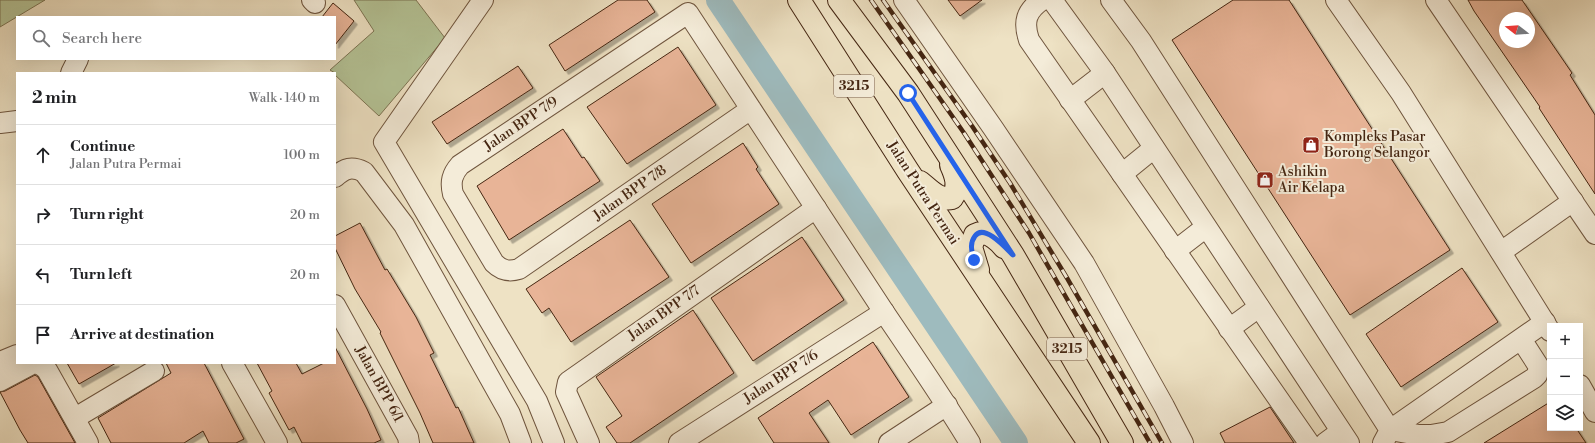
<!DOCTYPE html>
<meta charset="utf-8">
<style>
body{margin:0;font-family:"Libre Bodoni",serif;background:#f6f6f6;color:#202124}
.controls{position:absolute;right:12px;bottom:12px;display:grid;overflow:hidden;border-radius:0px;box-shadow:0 4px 16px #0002}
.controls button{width:36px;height:36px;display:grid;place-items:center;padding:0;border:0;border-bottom:1px solid #e0e0e0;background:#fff;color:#202124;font:20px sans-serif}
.compass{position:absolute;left:1499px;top:12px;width:36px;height:36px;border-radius:50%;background:#fff;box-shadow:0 4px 16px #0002;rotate:287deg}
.stop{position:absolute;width:12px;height:12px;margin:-9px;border:3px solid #2563eb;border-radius:50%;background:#fff}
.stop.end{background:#2563eb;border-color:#fff;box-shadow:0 1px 4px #0008}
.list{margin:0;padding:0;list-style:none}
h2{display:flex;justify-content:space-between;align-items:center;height:52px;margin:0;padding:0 16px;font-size:17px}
h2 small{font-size:13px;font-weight:400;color:#757577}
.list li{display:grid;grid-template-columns:26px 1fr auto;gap:12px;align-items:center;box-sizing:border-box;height:60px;padding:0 16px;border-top:1px solid #e0e0e0}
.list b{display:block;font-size:15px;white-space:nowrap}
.list p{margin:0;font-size:13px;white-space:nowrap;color:#757577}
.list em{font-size:13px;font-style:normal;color:#757577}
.icon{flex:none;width:22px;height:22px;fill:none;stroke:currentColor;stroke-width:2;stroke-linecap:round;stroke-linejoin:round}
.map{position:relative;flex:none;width:1595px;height:443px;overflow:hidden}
.search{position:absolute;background:#fff;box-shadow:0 4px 16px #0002;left:16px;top:16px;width:320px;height:44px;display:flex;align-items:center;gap:10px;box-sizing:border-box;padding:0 14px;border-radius:0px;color:#757577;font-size:15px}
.panel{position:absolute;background:#fff;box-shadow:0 4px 16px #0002;left:16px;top:72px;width:320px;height:292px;border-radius:0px}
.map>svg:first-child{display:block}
.green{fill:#b5c497;stroke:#7d7554}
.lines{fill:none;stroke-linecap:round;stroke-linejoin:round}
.river{stroke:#9ebbbe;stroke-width:24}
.building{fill:#e8b497;stroke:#452612;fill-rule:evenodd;filter:url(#shadow)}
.minor-casing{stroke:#6f553e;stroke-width:22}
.major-casing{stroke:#452612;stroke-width:24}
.minor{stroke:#f4ecd9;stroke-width:20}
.major{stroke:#eee2c4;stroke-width:22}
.rail-casing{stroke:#452612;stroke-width:4.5}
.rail{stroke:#f4ecd9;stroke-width:3;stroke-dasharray:9;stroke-linecap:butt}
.route{stroke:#2563eb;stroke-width:5}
.labels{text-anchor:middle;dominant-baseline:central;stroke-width:4;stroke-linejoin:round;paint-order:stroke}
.shield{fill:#f4ecd9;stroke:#7a614e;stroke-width:1}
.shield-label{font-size:13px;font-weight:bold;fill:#452612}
.street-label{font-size:14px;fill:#452612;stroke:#f4ecd9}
.poi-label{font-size:14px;fill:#452612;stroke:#f4ecd9;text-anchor:start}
</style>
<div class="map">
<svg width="1595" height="443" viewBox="0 0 1595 443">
<defs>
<filter id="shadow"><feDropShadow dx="3.5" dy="3.5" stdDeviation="0" flood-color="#0004"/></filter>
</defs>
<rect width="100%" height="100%" fill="#eee2c4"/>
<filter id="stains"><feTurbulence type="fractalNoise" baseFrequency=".005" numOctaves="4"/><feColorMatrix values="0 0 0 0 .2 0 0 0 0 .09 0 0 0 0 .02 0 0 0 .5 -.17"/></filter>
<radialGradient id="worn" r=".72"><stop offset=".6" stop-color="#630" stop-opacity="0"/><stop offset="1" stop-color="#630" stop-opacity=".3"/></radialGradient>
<g class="green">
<polygon points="0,0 45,0 0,27"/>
<polygon points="354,0 416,0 445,38 379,116 335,75 335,73 330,70 374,31"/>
</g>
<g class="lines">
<polyline class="river" points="718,0 1016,443"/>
</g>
<g class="building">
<polygon points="618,0 647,0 655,12 565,71 549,45"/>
<polygon points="948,0 982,0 960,16"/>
<polygon points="1233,0 1289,0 1450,250 1350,315 1172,40"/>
<path d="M1468,0H1522L1572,73L1570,75L1595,115V194L1539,108L1540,107L1474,11ZM1505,18H1529V42H1505Z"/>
<polygon points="333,3 354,21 335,45 335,17 322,17"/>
<polygon points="678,47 716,105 627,164 587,107"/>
<polygon points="518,66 533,88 447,144 432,122"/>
<polygon points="563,129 582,158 584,157 600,181 509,240 477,186"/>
<polygon points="743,143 758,167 756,169 779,204 691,263 652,204"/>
<polygon points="630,220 669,277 571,342 549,308 542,313 526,289"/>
<polygon points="360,223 385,270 387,269 416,317 434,353 430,355 456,408 458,407 474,443 433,443 420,413 380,333 381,332 355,289 335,248 335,236"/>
<polygon points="802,237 844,300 753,361 711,298"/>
<polygon points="1462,268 1498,322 1401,387 1366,334"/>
<polygon points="693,310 734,373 630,443 617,443 606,427 622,416 596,377"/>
<polygon points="873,342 909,397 851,435 828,400 809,413 829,443 774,443 758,418"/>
<polygon points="335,347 367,409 381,440 374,443 302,443 294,427 289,430 269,393 272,391 257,363 296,363 302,374 324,363 335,363"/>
<polygon points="67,363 116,363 79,384"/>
<polygon points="166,363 204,363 244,439 236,443 209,443 203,431 184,443 111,443 98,418 171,373"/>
<polygon points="35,375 38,377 75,443 28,443 20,430 0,392 5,391"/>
<polygon points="1550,402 1550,428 1576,428 1586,443 1484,443"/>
<polygon points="1270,407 1294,443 1225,443 1220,433"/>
</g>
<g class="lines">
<g class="minor-casing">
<g id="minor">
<polyline points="312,0 315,3"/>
<polyline points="483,0 384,142 537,401 554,443"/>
<polyline points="904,0 993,128 1084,263 1164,406 1183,443"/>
<path d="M1042,0C1026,11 1023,22 1029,40L1309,443"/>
<polyline points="1052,0 1105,73 1349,443"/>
<polyline points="1111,0 1141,41 1390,430 1383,443"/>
<polyline points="1336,0 1401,93 1550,331"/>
<polyline points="1436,0 1595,234"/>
<polyline points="71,73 78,59"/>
<polyline points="1070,100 1105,73"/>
<path d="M751,109L519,269C509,272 502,271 494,263L453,194C450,182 452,174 460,165L688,13C754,112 818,213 884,312C913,355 943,398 970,443"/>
<polyline points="0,123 17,121"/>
<polyline points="1122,174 1154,148"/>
<path d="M335,177C345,168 352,166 364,172L404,225L510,414L521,443"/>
<polyline points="1175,251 1206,227"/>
<polyline points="1501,252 1573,201"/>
<polyline points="335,305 408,437 409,443"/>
<polyline points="1229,329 1259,307"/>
<polyline points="1521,339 1539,367 1537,375 1534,378 1448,432 1431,435 1419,435 1390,430 1545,322"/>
<polyline points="0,362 17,355"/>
<polyline points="232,363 277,443"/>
<path d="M0,381L32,364C39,363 42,365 47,370L88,443"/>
<polyline points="1580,385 1595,412"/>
<polyline points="75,418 154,371"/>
<polyline points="589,443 566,392 568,382 816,208"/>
<polyline points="679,443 884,312"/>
<polyline points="889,443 947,405"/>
<polyline points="1325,443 1340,432"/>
</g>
</g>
<g class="major-casing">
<g id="major">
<polyline points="799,0 908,171 1089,443"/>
<polyline points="839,0 908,93 1013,255 1122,443"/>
<path d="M920,182C930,190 939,201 952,198C960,187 956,176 951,165"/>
<path d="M978,270L971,247L975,235C987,229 997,239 1004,247"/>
</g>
</g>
<use href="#minor" class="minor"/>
<use href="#major" class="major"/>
<g class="rail-casing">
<g id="rail">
<polyline points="871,0 964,133 1029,233 1150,443"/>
<polyline points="883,0 972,126 1010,183 1067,278 1162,443"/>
</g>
</g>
<use href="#rail" class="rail"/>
</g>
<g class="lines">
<path class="route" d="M908,93L1013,255C1006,248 984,223 975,236C969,244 972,252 974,260"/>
</g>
<defs>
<g id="shop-square" transform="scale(0.9)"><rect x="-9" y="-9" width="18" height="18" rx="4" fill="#8f2418" stroke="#f4ecd9"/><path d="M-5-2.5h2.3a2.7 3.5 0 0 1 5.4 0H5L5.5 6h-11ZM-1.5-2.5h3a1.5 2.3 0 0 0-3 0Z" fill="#fff"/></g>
</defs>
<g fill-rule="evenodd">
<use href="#shop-square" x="1311" y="145"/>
<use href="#shop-square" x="1265" y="180"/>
</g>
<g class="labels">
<g class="shield">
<rect x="834" y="75" width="40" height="22" rx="3"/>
<rect x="1047" y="338" width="40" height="22" rx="3"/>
</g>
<g class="shield-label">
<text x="854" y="86">3215</text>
<text x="1067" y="349">3215</text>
</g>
<g class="street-label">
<text transform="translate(521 124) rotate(-34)">Jalan BPP 7/9</text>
<text transform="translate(630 193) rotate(-35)">Jalan BPP 7/8</text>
<text transform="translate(923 193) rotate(57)">Jalan Putra Permai</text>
<text transform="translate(664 313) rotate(-35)">Jalan BPP 7/7</text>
<text transform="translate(781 377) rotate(-33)">Jalan BPP 7/6</text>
<text transform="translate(379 384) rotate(61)">Jalan BPP 6/1</text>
</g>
<g class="poi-label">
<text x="1324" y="137">Kompleks Pasar<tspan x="1324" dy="16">Borong Selangor</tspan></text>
<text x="1278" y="172">Ashikin<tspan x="1278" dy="16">Air Kelapa</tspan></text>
</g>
</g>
<rect width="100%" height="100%" filter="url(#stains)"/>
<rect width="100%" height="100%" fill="url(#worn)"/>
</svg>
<div class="controls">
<button>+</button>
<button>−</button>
<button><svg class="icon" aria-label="layers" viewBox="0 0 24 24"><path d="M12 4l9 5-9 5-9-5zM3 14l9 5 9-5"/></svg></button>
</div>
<svg class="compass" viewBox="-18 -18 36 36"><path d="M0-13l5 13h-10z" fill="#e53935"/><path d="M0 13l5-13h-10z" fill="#757577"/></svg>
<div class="stop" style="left:908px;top:93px"></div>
<div class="stop end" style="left:974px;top:260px"></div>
<div class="search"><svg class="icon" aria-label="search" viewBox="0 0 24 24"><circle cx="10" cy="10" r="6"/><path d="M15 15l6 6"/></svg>Search here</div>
<section class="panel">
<h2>2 min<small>Walk · 140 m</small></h2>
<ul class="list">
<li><svg class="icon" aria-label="ahead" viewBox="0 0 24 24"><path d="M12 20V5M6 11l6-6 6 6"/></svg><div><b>Continue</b><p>Jalan Putra Permai</p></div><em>100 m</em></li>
<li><svg class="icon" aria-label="right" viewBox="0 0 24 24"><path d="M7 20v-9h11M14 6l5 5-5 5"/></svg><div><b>Turn right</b></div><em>20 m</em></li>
<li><svg class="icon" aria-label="left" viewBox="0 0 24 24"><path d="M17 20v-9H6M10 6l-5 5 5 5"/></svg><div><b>Turn left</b></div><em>20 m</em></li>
<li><svg class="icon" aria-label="arrive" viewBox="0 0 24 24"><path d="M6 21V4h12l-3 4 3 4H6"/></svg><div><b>Arrive at destination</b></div></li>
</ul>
</section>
</div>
